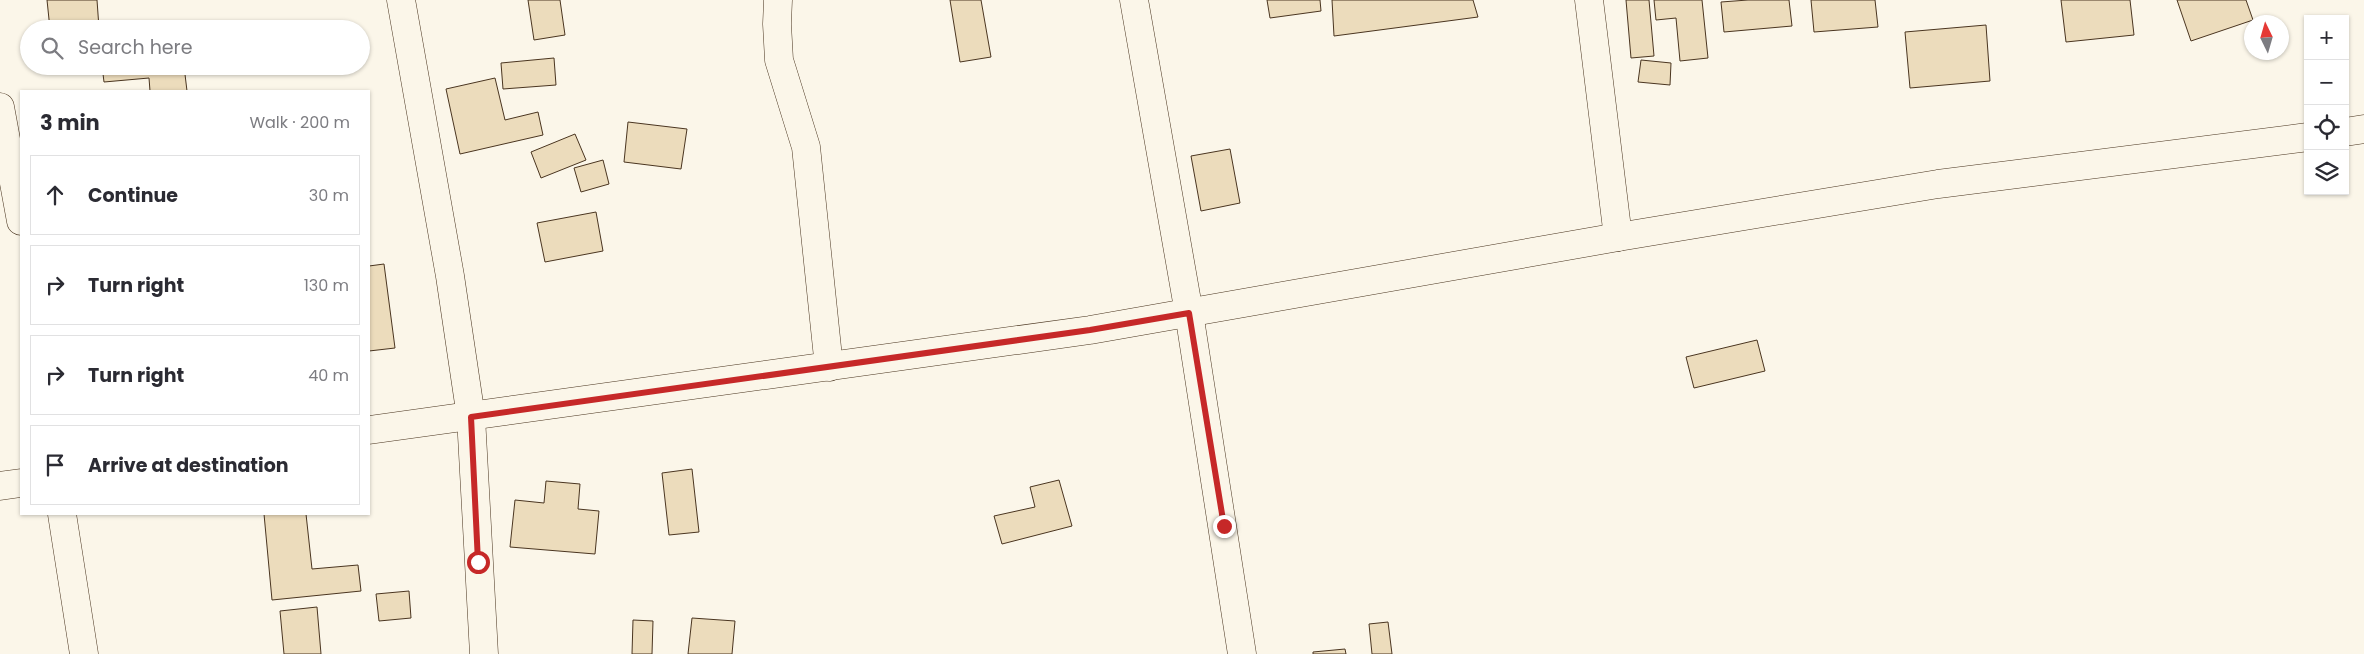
<!DOCTYPE html>
<meta charset="utf-8">
<style>
body{margin:0;font-family:Poppins,sans-serif;background:#f2f2f3;color:#2b2b33}
.controls{position:absolute;right:15px;top:15px;display:grid;overflow:hidden;border-radius:0px;box-shadow:0 1px 4px #0004}
.controls button{width:45px;height:45px;display:grid;place-items:center;padding:0;border:0;border-bottom:1px solid #e1e1e2;background:#fff;color:#2b2b33;font:25px sans-serif}
.compass{position:absolute;left:2244px;top:15px;width:45px;height:45px;border-radius:50%;background:#fff;box-shadow:0 1px 4px #0004;rotate:355deg}
.stop{position:absolute;width:15px;height:15px;margin:-11px;border:4px solid #c62828;border-radius:50%;background:#fff}
.stop.end{background:#c62828;border-color:#fff;box-shadow:0 1px 5px #0008}
.list{margin:0;padding:0;list-style:none}
h2{display:flex;justify-content:space-between;align-items:center;height:65px;margin:0;padding:0 20px;font-size:21px}
h2 small{font-size:16px;font-weight:400;color:#7c7c81}
.list li{display:grid;grid-template-columns:32px 1fr auto;gap:15px;align-items:center;box-sizing:border-box;height:80px;margin:0 10px 10px;padding:0 10px;border:1px solid #e1e1e2;border-radius:0px}
.list b{display:block;font-size:19px;white-space:nowrap}
.list em{font-size:16px;font-style:normal;color:#7c7c81}
.icon{flex:none;width:28px;height:28px;fill:none;stroke:currentColor;stroke-width:2;stroke-linecap:round;stroke-linejoin:round}
.map{position:relative;flex:none;width:2364px;height:654px;overflow:hidden}
.search{position:absolute;background:#fff;box-shadow:0 1px 4px #0004;left:20px;top:20px;width:350px;height:55px;display:flex;align-items:center;gap:12px;box-sizing:border-box;padding:0 18px;border-radius:28px;color:#7c7c81;font-size:19px}
.panel{position:absolute;background:#fff;box-shadow:0 1px 4px #0004;left:20px;top:90px;width:350px;height:425px;border-radius:0px}
.map>svg:first-child{display:block}
.building{fill:#ecdcbc;stroke:#4a3520}
.lines{fill:none;stroke-linecap:round;stroke-linejoin:round}
.minor-casing{stroke:#4a3520;stroke-width:29}
.minor{stroke:#fbf6e9;stroke-width:28}
.route{stroke:#c62828;stroke-width:6}
</style>
<div class="map">
<svg width="2364" height="654" viewBox="0 0 2364 654">
<rect width="100%" height="100%" fill="#fbf6e9"/>
<g class="building">
<polygon points="47,0 97,0 99,28 130,25 130,29 50,29"/>
<polygon points="528,0 560,0 565,35 534,40"/>
<polygon points="950,0 981,0 991,57 960,62"/>
<polygon points="1267,0 1320,0 1321,11 1270,18"/>
<polygon points="1332,0 1473,0 1478,17 1334,36"/>
<polygon points="1626,0 1649,0 1654,56 1631,58"/>
<polygon points="1654,0 1702,0 1708,58 1680,61 1676,18 1656,20"/>
<polygon points="1748,0 1789,0 1792,26 1724,32 1721,2"/>
<polygon points="1811,0 1875,0 1878,27 1814,32"/>
<polygon points="2061,0 2130,0 2134,35 2066,42"/>
<polygon points="2177,0 2246,0 2253,20 2191,41"/>
<polygon points="1986,25 1990,81 1910,88 1905,32"/>
<polygon points="554,58 556,85 503,89 501,63"/>
<polygon points="1641,60 1671,63 1670,85 1638,82"/>
<polygon points="102,66 184,66 187,91 150,91 149,78 104,82"/>
<polygon points="495,78 505,120 538,112 543,135 460,154 446,89"/>
<polygon points="628,122 687,129 681,169 624,162"/>
<polygon points="575,134 586,160 541,178 531,152"/>
<polygon points="1230,149 1240,203 1201,211 1191,156"/>
<polygon points="603,160 609,184 581,192 574,168"/>
<polygon points="596,212 603,251 545,262 537,223"/>
<polygon points="384,264 395,348 369,351 369,266"/>
<polygon points="1757,340 1765,371 1694,388 1686,357"/>
<polygon points="692,469 699,532 669,535 662,473"/>
<polygon points="1059,480 1072,526 1002,544 994,516 1035,507 1030,487"/>
<polygon points="546,481 580,484 578,509 599,511 595,554 510,547 515,500 544,503"/>
<polygon points="264,514 306,514 312,569 358,565 361,591 272,600"/>
<polygon points="409,591 411,618 379,621 376,594"/>
<polygon points="317,607 321,654 284,654 280,611"/>
<polygon points="692,618 735,621 732,654 688,654"/>
<polygon points="633,620 653,621 652,654 632,654"/>
<polygon points="1388,622 1392,654 1372,654 1369,624"/>
<polygon points="1345,649 1346,654 1313,654 1313,652"/>
</g>
<g class="lines">
<g class="minor-casing">
<g id="minor">
<polyline points="401,0 450,276 471,417 484,654"/>
<polyline points="778,0 777,24 779,60 806,147 829,367"/>
<polyline points="1134,0 1189,313 1242,654"/>
<polyline points="1589,0 1618,237"/>
<polyline points="0,107 21,221"/>
<polyline points="2345,132 2364,129"/>
<polyline points="369,430 1090,330 1618,237 1938,184 2308,137"/>
<polyline points="0,486 21,483"/>
<polyline points="62,514 84,654"/>
</g>
</g>
<use href="#minor" class="minor"/>
</g>
<g class="lines">
<polyline class="route" points="478,562 471,417 1090,330 1189,313 1224,526"/>
</g>
</svg>
<div class="controls">
<button>+</button>
<button>−</button>
<button><svg class="icon" aria-label="locate" viewBox="0 0 24 24"><circle cx="12" cy="12" r="6"/><path d="M12 2v4M12 18v4M2 12h4M18 12h4"/></svg></button>
<button><svg class="icon" aria-label="layers" viewBox="0 0 24 24"><path d="M12 4l9 5-9 5-9-5zM3 14l9 5 9-5"/></svg></button>
</div>
<svg class="compass" viewBox="-18 -18 36 36"><path d="M0-13l5 13h-10z" fill="#e53935"/><path d="M0 13l5-13h-10z" fill="#7c7c81"/></svg>
<div class="stop" style="left:478px;top:562px"></div>
<div class="stop end" style="left:1224px;top:526px"></div>
<div class="search"><svg class="icon" aria-label="search" viewBox="0 0 24 24"><circle cx="10" cy="10" r="6"/><path d="M15 15l6 6"/></svg>Search here</div>
<section class="panel">
<h2>3 min<small>Walk · 200 m</small></h2>
<ul class="list">
<li><svg class="icon" aria-label="ahead" viewBox="0 0 24 24"><path d="M12 20V5M6 11l6-6 6 6"/></svg><div><b>Continue</b></div><em>30 m</em></li>
<li><svg class="icon" aria-label="right" viewBox="0 0 24 24"><path d="M7 20v-9h11M14 6l5 5-5 5"/></svg><div><b>Turn right</b></div><em>130 m</em></li>
<li><svg class="icon" aria-label="right" viewBox="0 0 24 24"><path d="M7 20v-9h11M14 6l5 5-5 5"/></svg><div><b>Turn right</b></div><em>40 m</em></li>
<li><svg class="icon" aria-label="arrive" viewBox="0 0 24 24"><path d="M6 21V4h12l-3 4 3 4H6"/></svg><div><b>Arrive at destination</b></div></li>
</ul>
</section>
</div>
